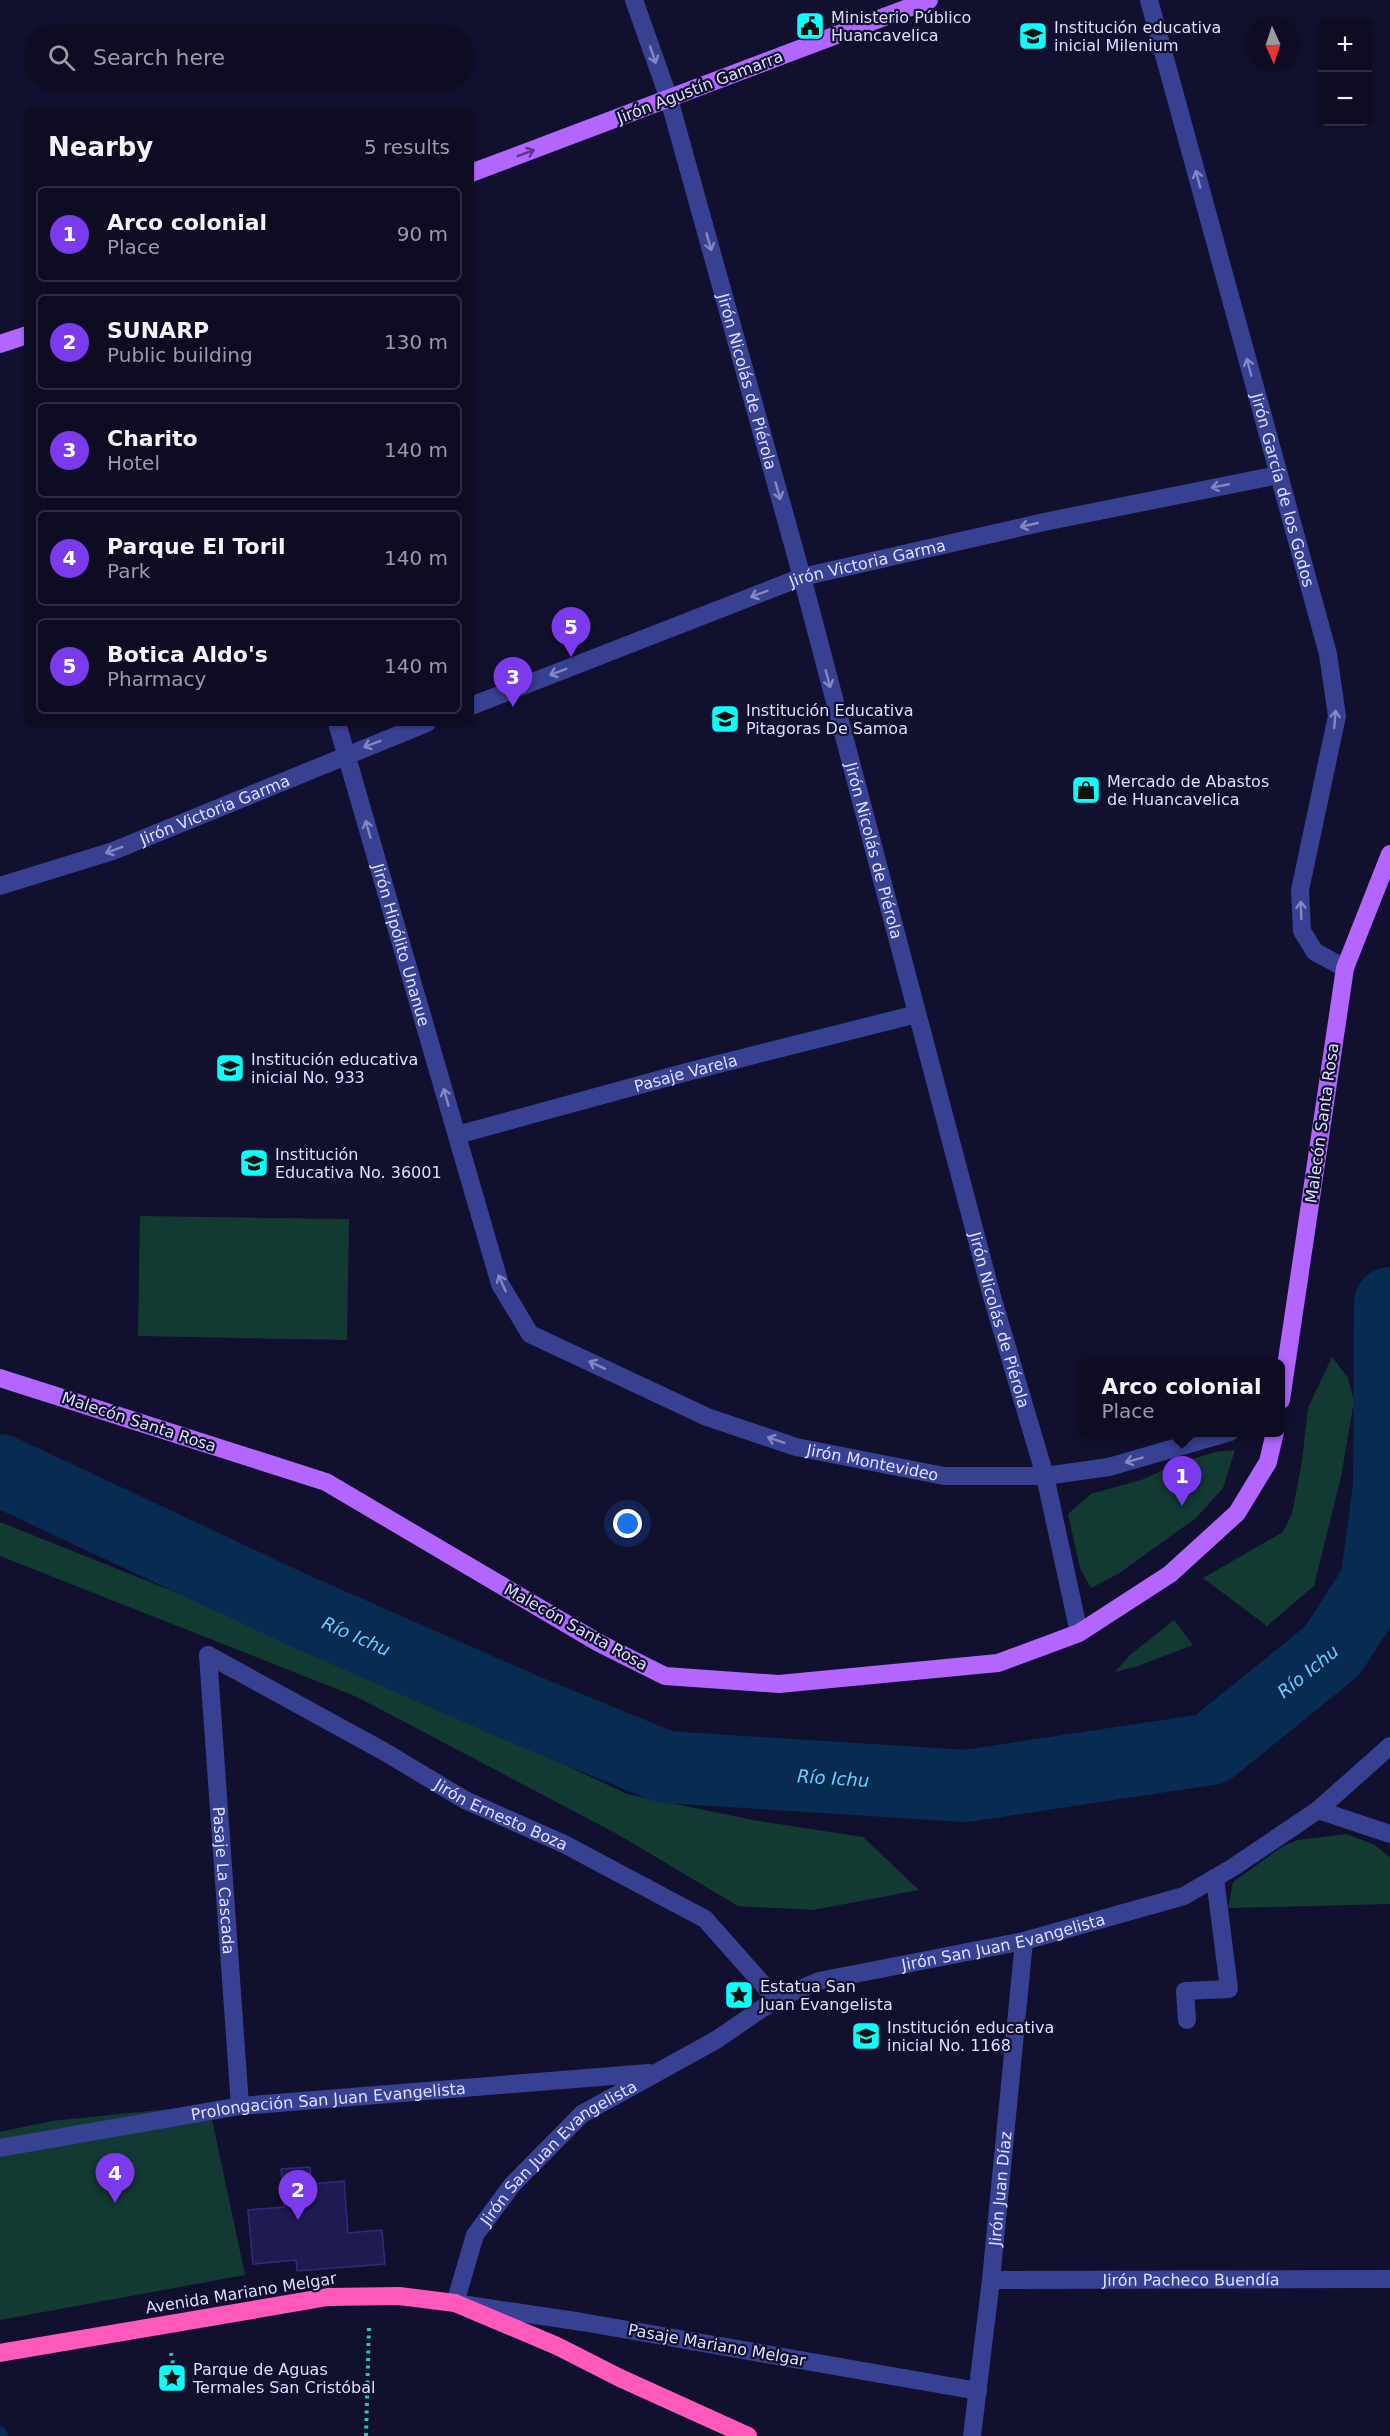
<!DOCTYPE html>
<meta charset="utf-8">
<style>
body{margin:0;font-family:"DejaVu Sans",sans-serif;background:#1c1a30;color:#f1f3f6}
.controls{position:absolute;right:18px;top:18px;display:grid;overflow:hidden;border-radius:9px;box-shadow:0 2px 4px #0004}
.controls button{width:54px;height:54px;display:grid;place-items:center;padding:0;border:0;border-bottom:2px solid #2e2c41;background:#0e0c23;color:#f1f3f6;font:30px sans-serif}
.compass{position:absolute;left:1246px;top:18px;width:54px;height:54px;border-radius:50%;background:#0e0c23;box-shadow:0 2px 4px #0004;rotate:177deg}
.you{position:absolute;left:628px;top:1524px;width:21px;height:21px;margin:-15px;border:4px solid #fff;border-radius:50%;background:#1a73e8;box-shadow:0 0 0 9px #1a73e833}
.badge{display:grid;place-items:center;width:39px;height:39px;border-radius:50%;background:#7c3aed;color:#fff;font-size:20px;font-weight:700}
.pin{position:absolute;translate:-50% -50px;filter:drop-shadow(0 2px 3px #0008)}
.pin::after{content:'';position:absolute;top:32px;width:21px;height:18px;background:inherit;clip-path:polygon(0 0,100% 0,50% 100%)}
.popup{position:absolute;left:1078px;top:1359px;width:207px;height:78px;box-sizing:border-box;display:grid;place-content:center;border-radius:9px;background:#0e0c23;filter:drop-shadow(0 2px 4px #0005);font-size:20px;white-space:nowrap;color:#9b9ba6}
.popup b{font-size:22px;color:#f1f3f6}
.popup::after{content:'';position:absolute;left:50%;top:100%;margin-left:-12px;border:12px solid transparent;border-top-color:#0e0c23}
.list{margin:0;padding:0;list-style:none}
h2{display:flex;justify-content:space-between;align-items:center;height:78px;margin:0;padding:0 24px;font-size:26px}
h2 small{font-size:20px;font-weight:400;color:#9b9ba6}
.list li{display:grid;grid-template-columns:39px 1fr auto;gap:18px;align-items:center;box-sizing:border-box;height:96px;margin:0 12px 12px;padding:0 12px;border:2px solid #2e2c41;border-radius:9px}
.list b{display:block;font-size:22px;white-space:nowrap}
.list p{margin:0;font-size:20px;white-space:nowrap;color:#9b9ba6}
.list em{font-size:20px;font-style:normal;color:#9b9ba6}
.icon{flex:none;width:33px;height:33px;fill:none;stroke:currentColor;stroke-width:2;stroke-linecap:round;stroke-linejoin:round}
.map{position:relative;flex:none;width:1390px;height:2436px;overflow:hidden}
.search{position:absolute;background:#0e0c23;box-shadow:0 2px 4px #0004;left:24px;top:24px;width:450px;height:66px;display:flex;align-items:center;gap:15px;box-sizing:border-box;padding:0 21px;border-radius:33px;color:#9b9ba6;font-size:22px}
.panel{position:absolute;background:#0e0c23;box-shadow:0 2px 4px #0004;left:24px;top:108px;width:450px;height:618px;border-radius:9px}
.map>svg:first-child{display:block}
.green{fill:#133933}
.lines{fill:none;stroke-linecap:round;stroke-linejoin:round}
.stream{stroke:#072b51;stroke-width:12}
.river{stroke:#072b51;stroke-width:72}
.building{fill:#1f1b51;stroke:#312b7f;stroke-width:1.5}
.path{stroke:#28c9ab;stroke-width:4;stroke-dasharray:3 4.5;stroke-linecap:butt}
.minor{stroke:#384091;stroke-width:18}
.major{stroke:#b265ff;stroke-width:18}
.highway{stroke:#ff59bd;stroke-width:18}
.oneway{stroke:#8387c2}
.oneway2{stroke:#5a368d}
.labels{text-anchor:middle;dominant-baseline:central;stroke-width:4.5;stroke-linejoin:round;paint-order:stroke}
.poi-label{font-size:16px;fill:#dedeff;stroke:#12102f;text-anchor:start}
.street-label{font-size:16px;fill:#dedeff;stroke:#12102f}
.water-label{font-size:18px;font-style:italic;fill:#6ccdff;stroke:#12102f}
</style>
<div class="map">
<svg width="1390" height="2436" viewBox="0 0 1390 2436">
<rect width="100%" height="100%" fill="#12102f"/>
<g class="green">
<polygon points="140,1216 349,1219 347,1340 138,1336"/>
<polygon points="1332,1357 1348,1378 1354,1401 1341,1477 1314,1586 1267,1626 1203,1578 1283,1532 1292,1514 1302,1461 1308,1408"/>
<polygon points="1235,1450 1223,1488 1196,1518 1118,1574 1091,1588 1080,1568 1068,1514 1091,1494 1144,1479 1174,1465 1215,1452"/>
<polygon points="0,1522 215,1608 383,1679 627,1794 753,1820 863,1837 919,1890 813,1910 738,1906 619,1835 357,1697 0,1556"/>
<polygon points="1174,1620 1193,1645 1138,1666 1115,1672 1130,1655"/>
<polygon points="1346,1834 1373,1844 1390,1857 1390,1904 1228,1908 1233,1882 1283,1846 1298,1840"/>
<polygon points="209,2105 245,2275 0,2320 0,2132 51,2121"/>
</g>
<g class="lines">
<polyline class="stream" points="0,2432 2,2436"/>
<path class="river" id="s1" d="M0,1470L296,1609L519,1707L665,1767L966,1786L1211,1749L1332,1651L1376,1583L1389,1488L1390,1303"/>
</g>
<polygon class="building" points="310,2167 311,2184 344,2181 348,2233 382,2230 385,2264 297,2271 296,2260 253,2264 248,2210 284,2207 281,2169"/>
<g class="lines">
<g class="path">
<polyline points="171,2353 174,2370"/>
<polyline points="366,2436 369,2326"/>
</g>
<g class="minor">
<path id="s2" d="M634,0L669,99L802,577L991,1293L1045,1476L1079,1633"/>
<path id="s3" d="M1149,0L1328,654L1337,716L1300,890L1302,931L1315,952L1345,968"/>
<path id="s4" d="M471,706L802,577L1044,522L1278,475"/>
<path id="s5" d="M337,723L500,1284L530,1334L707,1417L796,1447L944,1476H1045L1109,1467L1230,1432"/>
<path id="s6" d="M0,886L113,851L427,723"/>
<path id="s7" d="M457,1135L687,1072L917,1014"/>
<path id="s8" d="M208,1655L385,1752L465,1800L564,1844L705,1919L776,1999"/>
<path id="s9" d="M208,1655L240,2106"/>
<polyline points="1318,1810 1390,1834"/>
<polyline points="1187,2020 1185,1991 1229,1989 1215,1878"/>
<path id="s10" d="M0,2148L240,2106L649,2073"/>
<path id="s11" d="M991,2280L1390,2279"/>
<path id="s12" d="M978,2391L582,2322L455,2303L475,2235L512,2185L582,2114L716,2040L776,1999L819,1981L1024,1941L1184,1896L1232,1868L1318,1810L1390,1746"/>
<path id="s13" d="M972,2436L991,2280L1024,1941"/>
</g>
<g class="major">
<polyline points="471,173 929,0"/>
<polyline points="0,344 27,335"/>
<polyline points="0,1378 326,1482 599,1643 665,1676 779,1684 998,1663 1079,1633 1170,1574 1237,1513 1268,1462 1275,1432"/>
<polyline points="1281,1400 1345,968 1390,854"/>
</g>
<polyline class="highway" points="0,2353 328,2297 399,2296 455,2303 557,2346 620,2378 748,2436"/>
</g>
<defs><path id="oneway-shaft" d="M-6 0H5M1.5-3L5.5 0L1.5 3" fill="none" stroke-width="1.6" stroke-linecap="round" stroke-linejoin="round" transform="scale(1.5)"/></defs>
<g class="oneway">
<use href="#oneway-shaft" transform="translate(653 55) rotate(71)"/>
<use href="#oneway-shaft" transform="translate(1198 179) rotate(-105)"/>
<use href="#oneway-shaft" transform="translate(709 242) rotate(74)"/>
<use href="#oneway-shaft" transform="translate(1249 367) rotate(-105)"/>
<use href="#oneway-shaft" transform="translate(1220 486) rotate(169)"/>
<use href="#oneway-shaft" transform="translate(778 491) rotate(74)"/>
<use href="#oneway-shaft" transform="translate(1029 525) rotate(167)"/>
<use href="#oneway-shaft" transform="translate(759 594) rotate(159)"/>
<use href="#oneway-shaft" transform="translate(558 672) rotate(159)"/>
<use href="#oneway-shaft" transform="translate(828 679) rotate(75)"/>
<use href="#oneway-shaft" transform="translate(1335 719) rotate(-85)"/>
<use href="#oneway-shaft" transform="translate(372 744) rotate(159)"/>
<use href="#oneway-shaft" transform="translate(368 829) rotate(-106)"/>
<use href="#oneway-shaft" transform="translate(114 850) rotate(160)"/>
<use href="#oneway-shaft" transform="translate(1301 910) rotate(-92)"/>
<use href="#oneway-shaft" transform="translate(446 1097) rotate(-106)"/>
<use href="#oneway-shaft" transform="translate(502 1283) rotate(-114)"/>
<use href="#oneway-shaft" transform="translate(597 1365) rotate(-155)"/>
<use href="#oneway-shaft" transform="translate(776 1440) rotate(-161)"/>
<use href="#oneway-shaft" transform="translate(1134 1460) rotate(164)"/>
</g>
<use class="oneway2" href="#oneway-shaft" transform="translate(526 153) rotate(-21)"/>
<defs>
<g id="civic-square" transform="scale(1.5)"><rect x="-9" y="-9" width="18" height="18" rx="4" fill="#0afff9" stroke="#12102f"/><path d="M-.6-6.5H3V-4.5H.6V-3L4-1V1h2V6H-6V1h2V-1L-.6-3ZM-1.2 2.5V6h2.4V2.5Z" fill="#111"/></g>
<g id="school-square" transform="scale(1.5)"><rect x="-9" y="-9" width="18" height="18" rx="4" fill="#0afff9" stroke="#12102f"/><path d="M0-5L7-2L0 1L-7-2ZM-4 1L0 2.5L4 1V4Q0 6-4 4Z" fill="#111"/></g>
<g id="shop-square" transform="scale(1.5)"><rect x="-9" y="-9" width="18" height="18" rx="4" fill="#0afff9" stroke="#12102f"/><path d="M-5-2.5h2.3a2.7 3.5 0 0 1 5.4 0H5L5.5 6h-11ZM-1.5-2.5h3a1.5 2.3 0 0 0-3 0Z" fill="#111"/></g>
<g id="sight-square" transform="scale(1.5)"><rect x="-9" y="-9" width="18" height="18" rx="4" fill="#0afff9" stroke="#12102f"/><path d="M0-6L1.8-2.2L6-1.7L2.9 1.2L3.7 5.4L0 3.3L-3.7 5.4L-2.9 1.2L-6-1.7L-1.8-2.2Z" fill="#111"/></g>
</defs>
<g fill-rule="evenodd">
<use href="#civic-square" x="810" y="26"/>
<use href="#school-square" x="1033" y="36"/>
<use href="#school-square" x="725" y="719"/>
<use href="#shop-square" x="1086" y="790"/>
<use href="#school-square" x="230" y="1068"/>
<use href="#school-square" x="254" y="1163"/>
<use href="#sight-square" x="739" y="1995"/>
<use href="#school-square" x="866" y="2036"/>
<use href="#sight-square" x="172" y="2378"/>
</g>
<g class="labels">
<g class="poi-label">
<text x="831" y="17">Ministerio Público<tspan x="831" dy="18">Huancavelica</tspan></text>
<text x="1054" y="27">Institución educativa<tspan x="1054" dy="18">inicial Milenium</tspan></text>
<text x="746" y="710">Institución Educativa<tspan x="746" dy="18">Pitagoras De Samoa</tspan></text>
<text x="1107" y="781">Mercado de Abastos<tspan x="1107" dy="18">de Huancavelica</tspan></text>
<text x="251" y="1059">Institución educativa<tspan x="251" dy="18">inicial No. 933</tspan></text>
<text x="275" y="1154">Institución<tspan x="275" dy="18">Educativa No. 36001</tspan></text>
<text x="760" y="1986">Estatua San<tspan x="760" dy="18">Juan Evangelista</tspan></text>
<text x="887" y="2027">Institución educativa<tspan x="887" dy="18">inicial No. 1168</tspan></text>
<text x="193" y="2369">Parque de Aguas<tspan x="193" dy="18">Termales San Cristóbal</tspan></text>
</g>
<g class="street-label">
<text transform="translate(700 87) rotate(-21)">Jirón Agustín Gamarra</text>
<text stroke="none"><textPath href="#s2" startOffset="398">Jirón Nicolás de Piérola</textPath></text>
<text stroke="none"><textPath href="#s3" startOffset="508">Jirón García de los Godos</textPath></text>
<text stroke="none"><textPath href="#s4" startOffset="422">Jirón Victoria Garma</textPath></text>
<text stroke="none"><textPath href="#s6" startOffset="228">Jirón Victoria Garma</textPath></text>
<text stroke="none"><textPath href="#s2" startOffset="884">Jirón Nicolás de Piérola</textPath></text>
<text stroke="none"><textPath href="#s5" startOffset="231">Jirón Hipólito Unanue</textPath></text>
<text stroke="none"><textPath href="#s7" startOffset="237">Pasaje Varela</textPath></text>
<text transform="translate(1322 1123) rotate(-82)">Malecón Santa Rosa</text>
<text stroke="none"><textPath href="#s2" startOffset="1370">Jirón Nicolás de Piérola</textPath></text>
<text transform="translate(139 1422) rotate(18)">Malecón Santa Rosa</text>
<text stroke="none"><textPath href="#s5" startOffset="1010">Jirón Montevideo</textPath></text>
<text transform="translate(576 1627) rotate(29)">Malecón Santa Rosa</text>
<text stroke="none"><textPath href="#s8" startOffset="334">Jirón Ernesto Boza</textPath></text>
<text stroke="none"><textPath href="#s9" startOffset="226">Pasaje La Cascada</textPath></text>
<text stroke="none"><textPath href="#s12" startOffset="1224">Jirón San Juan Evangelista</textPath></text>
<text stroke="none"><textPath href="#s10" startOffset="332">Prolongación San Juan Evangelista</textPath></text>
<text stroke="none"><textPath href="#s12" startOffset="720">Jirón San Juan Evangelista</textPath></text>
<text stroke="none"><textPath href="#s13" startOffset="249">Jirón Juan Díaz</textPath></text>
<text stroke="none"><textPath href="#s11" startOffset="200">Jirón Pacheco Buendía</textPath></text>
<text transform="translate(241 2293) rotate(-9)">Avenida Mariano Melgar</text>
<text transform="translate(717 2345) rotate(10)">Pasaje Mariano Melgar</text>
</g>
<g class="water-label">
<text stroke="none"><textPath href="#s1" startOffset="393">Río Ichu</textPath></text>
<text stroke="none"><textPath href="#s1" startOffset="1402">Río Ichu</textPath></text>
<text stroke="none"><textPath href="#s1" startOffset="897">Río Ichu</textPath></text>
</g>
</g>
</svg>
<div class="controls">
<button>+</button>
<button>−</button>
</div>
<svg class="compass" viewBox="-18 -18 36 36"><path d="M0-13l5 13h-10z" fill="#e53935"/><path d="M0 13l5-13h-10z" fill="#9b9ba6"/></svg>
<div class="you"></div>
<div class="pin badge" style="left:1182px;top:1506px">1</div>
<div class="popup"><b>Arco colonial</b>Place</div>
<div class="pin badge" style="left:298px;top:2220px">2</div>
<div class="pin badge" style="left:513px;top:707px">3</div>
<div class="pin badge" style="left:115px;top:2203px">4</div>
<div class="pin badge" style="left:571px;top:657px">5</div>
<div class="search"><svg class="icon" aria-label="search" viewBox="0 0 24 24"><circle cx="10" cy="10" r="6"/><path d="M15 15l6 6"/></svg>Search here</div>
<section class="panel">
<h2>Nearby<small>5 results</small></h2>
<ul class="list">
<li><span class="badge">1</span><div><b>Arco colonial</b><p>Place</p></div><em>90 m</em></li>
<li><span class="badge">2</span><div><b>SUNARP</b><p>Public building</p></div><em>130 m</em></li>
<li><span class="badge">3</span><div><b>Charito</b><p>Hotel</p></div><em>140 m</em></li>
<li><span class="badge">4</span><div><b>Parque El Toril</b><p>Park</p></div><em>140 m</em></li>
<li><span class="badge">5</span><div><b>Botica Aldo's</b><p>Pharmacy</p></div><em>140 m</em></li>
</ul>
</section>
</div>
